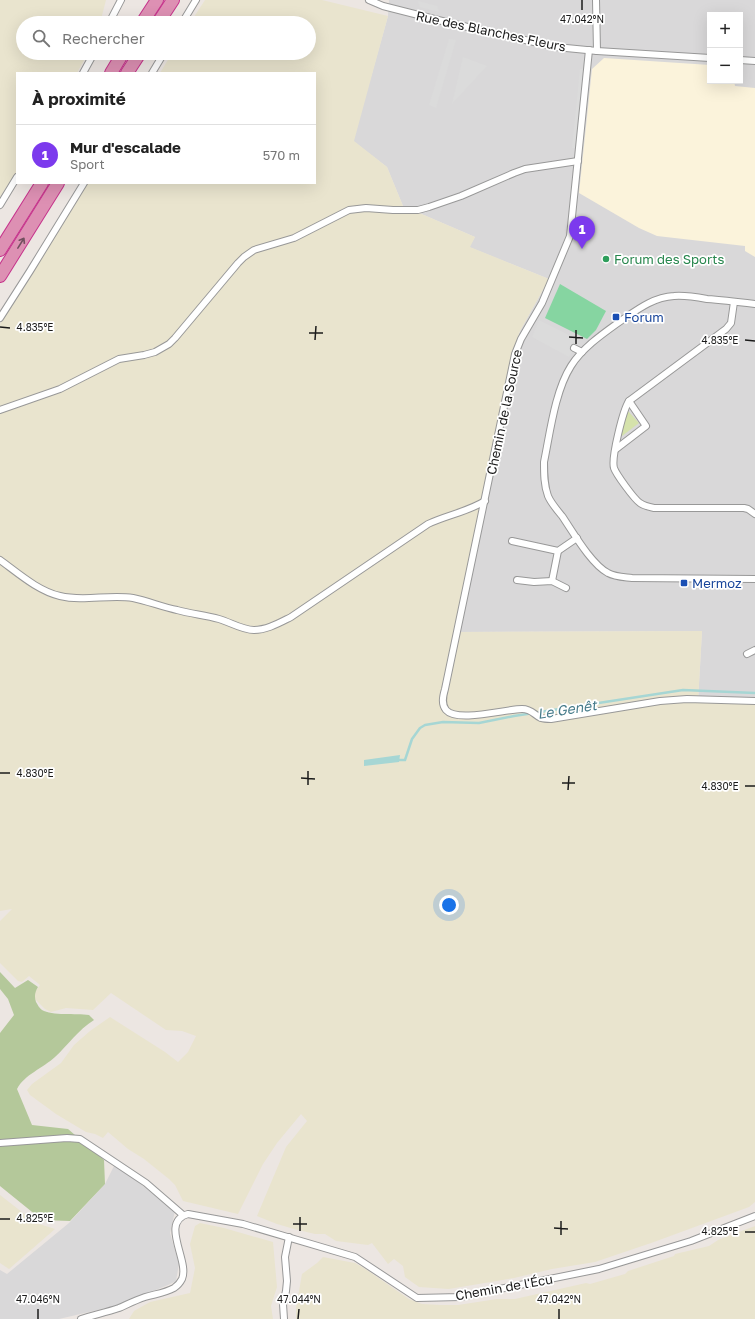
<!DOCTYPE html>
<html lang="fr">
<meta charset="utf-8">
<style>
body{margin:0;font-family:"Golos Text",sans-serif;background:#f2f2f2;color:#222}
.controls{position:absolute;right:12px;top:12px;display:grid;overflow:hidden;border-radius:0px;box-shadow:0 4px 16px #0002}
.controls button{width:36px;height:36px;display:grid;place-items:center;padding:0;border:0;border-bottom:1px solid #e0e0e0;background:#fff;color:#222;font:20px sans-serif}
.you{position:absolute;left:449px;top:905px;width:14px;height:14px;margin:-10px;border:3px solid #fff;border-radius:50%;background:#1a73e8;box-shadow:0 0 0 6px #1a73e833}
.badge{display:grid;place-items:center;width:26px;height:26px;border-radius:50%;background:#7c3aed;color:#fff;font-size:13px;font-weight:700}
.pin{position:absolute;translate:-50% -33px;filter:drop-shadow(0 1px 2px #0008)}
.pin::after{content:'';position:absolute;top:21px;width:14px;height:12px;background:inherit;clip-path:polygon(0 0,100% 0,50% 100%)}
.list{margin:0;padding:0;list-style:none}
h2{display:flex;justify-content:space-between;align-items:center;height:52px;margin:0;padding:0 16px;font-size:17px}
h2 small{font-size:13px;font-weight:400;color:#767676}
.list li{display:grid;grid-template-columns:26px 1fr auto;gap:12px;align-items:center;box-sizing:border-box;height:60px;padding:0 16px;border-top:1px solid #e0e0e0}
.list b{display:block;font-size:15px;white-space:nowrap}
.list p{margin:0;font-size:13px;white-space:nowrap;color:#767676}
.list em{font-size:13px;font-style:normal;color:#767676}
.icon{flex:none;width:22px;height:22px;fill:none;stroke:currentColor;stroke-width:2;stroke-linecap:round;stroke-linejoin:round}
.map{position:relative;flex:none;width:755px;height:1319px;overflow:hidden}
.search{position:absolute;background:#fff;box-shadow:0 4px 16px #0002;left:16px;top:16px;width:300px;height:44px;display:flex;align-items:center;gap:10px;box-sizing:border-box;padding:0 14px;border-radius:22px;color:#767676;font-size:15px}
.panel{position:absolute;background:#fff;box-shadow:0 4px 16px #0002;left:16px;top:72px;width:300px;height:112px;border-radius:0px}
.map>svg:first-child{display:block}
.residential{fill:#d9d8d9;fill-rule:evenodd}
.education{fill:#fbf3db}
.farmland{fill:#e9e4ce}
.grass{fill:#d5e2ab}
.forest{fill:#b4c89a}
.pitch{fill:#86d5a1}
.parking{fill:#dbdbdb}
.water{fill:#a6d6d4}
.lines{fill:none;stroke-linecap:round;stroke-linejoin:round}
.stream{stroke:#a6d6d4;stroke-width:2.5}
.minor-casing{stroke:#989898;stroke-width:8}
.motorway-casing{stroke:#c6338c;stroke-width:14}
.minor{stroke:#fff;stroke-width:6}
.motorway{stroke:#dd90b3;stroke-width:12}
.oneway{stroke:#72505f}
.ticks{fill:none;stroke:#1b1b1b;stroke-width:1.5}
.leisure-dot{fill:#2e9e5b;stroke:#fff;stroke-width:1.5}
.transit-dot{fill:#1a4fb4;stroke:#fff;stroke-width:1.5}
.labels{text-anchor:middle;dominant-baseline:central;stroke-width:3.5;stroke-linejoin:round;paint-order:stroke}
.street-label{font-size:13px;fill:#1b1b1b;stroke:#fff}
.leisure-label{font-size:13px;fill:#27864d;stroke:#fff;text-anchor:start}
.transit-label{font-size:13px;fill:#164399;stroke:#fff;text-anchor:start}
.water-label{font-size:14px;font-style:italic;fill:#477c8b;stroke:#fff}
.ticks-label{font-size:10px;text-anchor:middle;fill:#1b1b1b;stroke:#fff;stroke-width:3.5;stroke-linejoin:round;paint-order:stroke}
</style>
<div class="map">
<svg width="755" height="1319" viewBox="0 0 755 1319">
<rect width="100%" height="100%" fill="#ece6e2"/>
<g class="residential">
<path d="M389,0H755V703L698,702L702,631L454,632L512,353L520,331L549,279L469,247L475,237L403,206L387,167L353,141L388,16ZM710,15H740V81H710Z"/>
<polygon points="115,1164 175,1211 170,1233 179,1264 176,1281 168,1285 119,1305 59,1319 0,1319 0,1270 7,1274 69,1223 105,1184"/>
</g>
<polygon class="education" points="604,58 710,65 710,81 734,81 735,86 755,88 755,257 745,251 745,246 657,236 639,228 579,193 592,69"/>
<g class="farmland">
<polygon points="0,0 106,0 100,23 23,23 23,53 88,53 77,73 17,73 17,171 0,197"/>
<polygon points="205,0 322,0 388,16 354,141 387,167 403,206 475,237 470,247 549,279 520,331 512,353 454,632 702,631 698,702 755,703 755,1202 749,1207 654,1242 595,1262 552,1269 514,1278 449,1289 419,1287 405,1277 403,1266 394,1259 388,1264 372,1243 368,1245 336,1241 325,1234 315,1234 294,1229 277,1224 257,1216 286,1147 307,1121 301,1114 277,1143 263,1164 238,1214 183,1201 175,1185 169,1179 144,1159 128,1149 108,1132 103,1138 95,1134 86,1132 56,1114 30,1095 27,1090 32,1084 61,1063 74,1045 90,1031 110,1017 165,1052 178,1062 188,1052 196,1036 182,1031 166,1030 111,993 93,1010 66,1008 51,1012 45,1009 35,999 35,992 40,985 29,976 22,982 18,981 0,963 0,921 12,909 0,911 0,324 30,278 88,183 315,183 315,73 160,73 172,53 309,53 309,23 190,23"/>
<polygon points="0,1195 36,1223 55,1229 9,1269 0,1263"/>
<polygon points="200,1223 224,1228 273,1242 277,1287 271,1306 273,1319 129,1319 134,1311 150,1302 190,1293 195,1268 190,1244 195,1226"/>
<polygon points="755,1226 755,1319 296,1319 296,1308 302,1274 317,1263 323,1257 355,1263 364,1268 409,1299 422,1304 441,1305 458,1305 497,1299 515,1299 586,1283 590,1284 625,1274 628,1271 674,1256 675,1254 709,1246 718,1240"/>
</g>
<polygon class="grass" points="627,410 639,423 622,436 621,436 625,411"/>
<path class="forest" d="M0,972L15,988L28,980L38,987C35,992 34,996 36,1002C38,1005 39,1008 42,1010C52,1016 76,1013 89,1015L94,1020C78,1030 68,1045 55,1057C43,1068 24,1075 17,1089L32,1125L68,1129L104,1160L105,1184L70,1221L42,1220L0,1186V1033L14,1015L8,999L0,989Z"/>
<polygon class="pitch" points="560,284 606,311 596,330 587,339 545,318"/>
<g class="parking">
<polygon points="418,1 437,6 439,12 420,7"/>
<polygon points="449,39 456,40 436,108 429,105"/>
<polygon points="463,57 487,66 452,104"/>
<polygon points="580,69 583,69 575,148 572,148"/>
<polygon points="539,320 579,340 569,357 532,337"/>
</g>
<polygon class="water" points="400,755 399,762 364,766 364,760"/>
<g class="lines">
<polyline class="stream" points="399,760 405,760 412,739 420,728 425,725 443,722 479,723 514,716 683,690 755,693"/>
<g class="minor-casing">
<g id="minor">
<polyline points="369,0 383,6 450,23 556,47 597,51 710,58"/>
<polyline points="596,0 597,51"/>
<polyline points="109,23 121,0"/>
<polyline points="182,23 196,0"/>
<path d="M589,50L570,236L542,303L521,339L515,354L445,689C443,696 441,704 446,710C457,723 506,709 522,709C532,709 534,715 541,718C544,719 548,719 551,719L660,701L687,699L755,701"/>
<polyline points="740,60 755,61"/>
<polyline points="83,73 94,53"/>
<polyline points="152,73 164,53"/>
<polyline points="0,205 17,177"/>
<path d="M734,302L731,323L726,329L629,401C623,410 611,458 614,468C616,474 634,499 640,503C644,506 649,507 654,508H744L748,509L755,514"/>
<path d="M755,304C739,302 723,300 707,299C696,297 685,295 674,296C654,297 638,309 622,320C604,333 583,347 571,366C555,391 550,433 544,462C544,474 544,485 548,496C551,503 557,510 562,516C573,532 591,564 608,573C615,577 624,577 632,578L755,579"/>
<polyline points="0,318 30,271 84,183"/>
<polyline points="574,348 582,352"/>
<polyline points="0,410 60,389 119,359 144,355 155,352 169,344 175,338 238,263 244,257 254,250 294,238 349,210 366,208 393,210 418,210 429,207 461,196 514,173 525,169 578,161"/>
<polyline points="616,449 646,426 629,401"/>
<polyline points="512,541 558,551 577,538"/>
<path d="M0,560C18,573 38,591 60,596C84,602 109,594 133,598C148,601 162,607 177,610C191,614 205,615 219,619C230,622 242,630 254,630C267,630 279,623 291,617L428,524C447,515 467,512 485,501"/>
<polyline points="517,580 534,582 552,581 566,588"/>
<polyline points="552,581 558,551"/>
<polyline points="747,654 755,650"/>
<polyline points="0,1143 67,1138 80,1139 146,1183 183,1215"/>
<path d="M81,1319C94,1315 107,1312 119,1308C128,1304 136,1300 145,1297C155,1294 165,1293 174,1288C177,1286 180,1283 182,1279C190,1261 159,1222 188,1214L243,1224L355,1257L417,1298L460,1297L599,1269L691,1241L755,1216"/>
<polyline points="284,1319 283,1304 286,1291 287,1281 285,1257 289,1237"/>
</g>
</g>
<g class="motorway-casing">
<g id="motorway">
<polyline points="142,23 157,0"/>
<polyline points="158,23 173,0"/>
<polyline points="111,73 123,53"/>
<polyline points="127,73 140,53"/>
<polyline points="0,250 42,183"/>
<polyline points="0,276 58,183"/>
</g>
</g>
<use href="#minor" class="minor"/>
<use href="#motorway" class="motorway"/>
</g>
<defs><path id="oneway-shaft" d="M-6 0H5M1.5-3L5.5 0L1.5 3" fill="none" stroke-width="1.6" stroke-linecap="round" stroke-linejoin="round"/></defs>
<use class="oneway" href="#oneway-shaft" transform="translate(21 243) rotate(-58)"/>
<path class="ticks" d="M582,10V0M0,327L10,328M309,333H323M569,337L583,338M315,340L316,326M745,340L755,341M576,344V330M0,773H10M301,778L315,779M562,783H575M308,785V771M745,786H755M568,790L569,776M0,1219H10M293,1224H307M554,1228L568,1229M300,1231V1217M745,1232H755M561,1235V1221M38,1319V1309M298,1319L299,1309M559,1319V1309"/>
<circle class="leisure-dot" cx="606" cy="259" r="4"/>
<g class="transit-dot">
<rect x="612" y="313" width="8" height="8" rx="2"/>
<rect x="680" y="579" width="8" height="8" rx="2"/>
</g>
<g class="labels">
<g class="street-label">
<text transform="translate(491 31) rotate(12)">Rue des Blanches Fleurs</text>
<text transform="translate(504 412) rotate(-78)">Chemin de la Source</text>
<text transform="translate(504 1287) rotate(-10)">Chemin de l'Écu</text>
</g>
<g class="leisure-label">
<text x="614" y="259">Forum des Sports</text>
</g>
<g class="transit-label">
<text x="624" y="317">Forum</text>
<text x="692" y="583">Mermoz</text>
</g>
<g class="water-label">
<text transform="translate(567 709) rotate(-9)">Le Genêt</text>
</g>
</g>
<g class="ticks-label">
<text x="582" y="23">47.042°N</text>
<text x="35" y="331">4.835°E</text>
<text x="720" y="344">4.835°E</text>
<text x="35" y="777">4.830°E</text>
<text x="720" y="790">4.830°E</text>
<text x="35" y="1222">4.825°E</text>
<text x="720" y="1235">4.825°E</text>
<text x="38" y="1303">47.046°N</text>
<text x="299" y="1303">47.044°N</text>
<text x="559" y="1303">47.042°N</text>
</g>
</svg>
<div class="controls">
<button>+</button>
<button>−</button>
</div>
<div class="you"></div>
<div class="pin badge" style="left:582px;top:249px">1</div>
<div class="search"><svg class="icon" aria-label="search" viewBox="0 0 24 24"><circle cx="10" cy="10" r="6"/><path d="M15 15l6 6"/></svg>Rechercher</div>
<section class="panel">
<h2>À proximité<small></small></h2>
<ul class="list">
<li><span class="badge">1</span><div><b>Mur d'escalade</b><p>Sport</p></div><em>570 m</em></li>
</ul>
</section>
</div>
